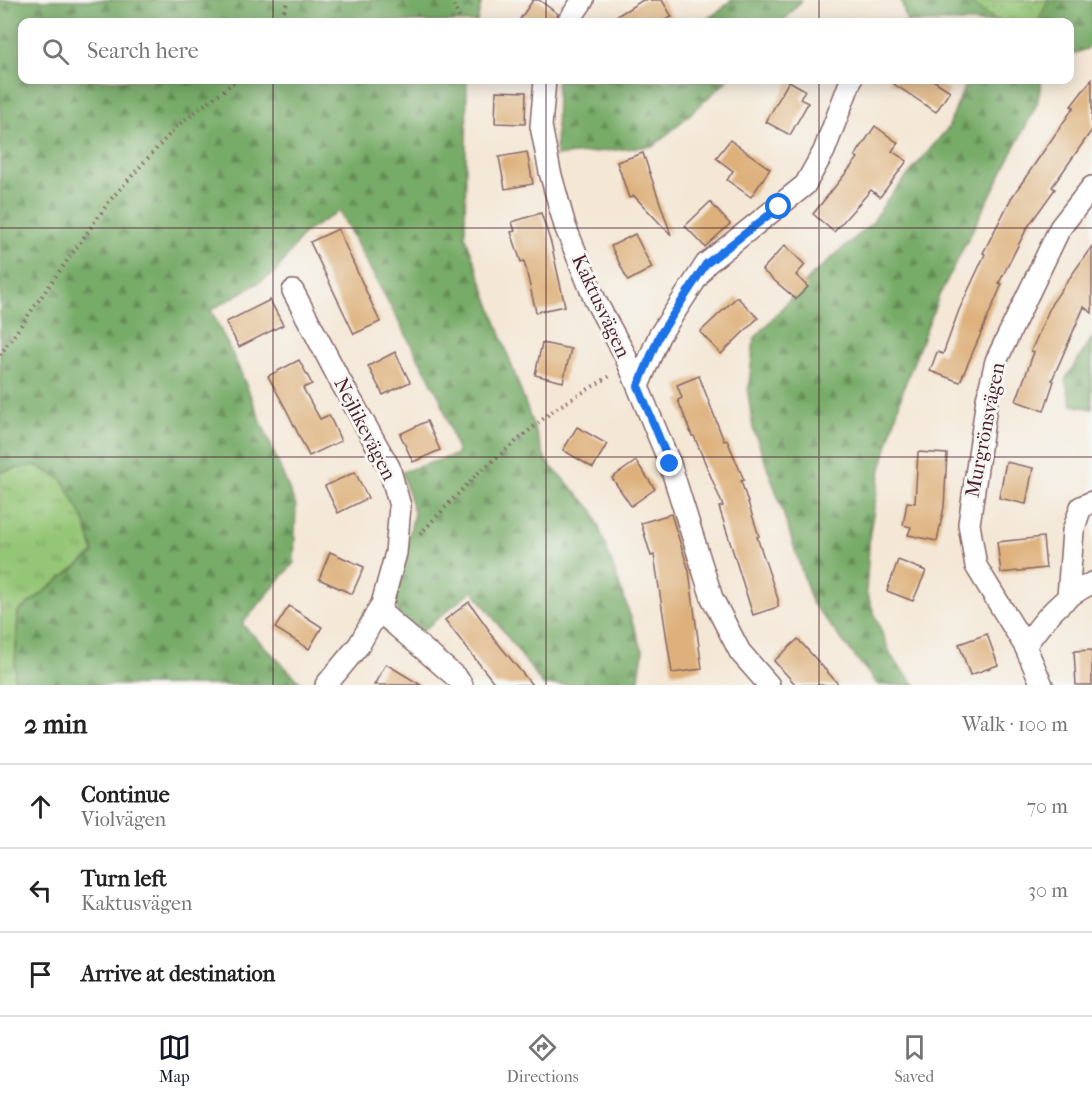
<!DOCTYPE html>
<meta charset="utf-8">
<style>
body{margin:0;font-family:"IM FELL French Canon",serif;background:#f2f2f2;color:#222}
.stop{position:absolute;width:18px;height:18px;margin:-14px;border:4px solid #1a73e8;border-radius:50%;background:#fff}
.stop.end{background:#1a73e8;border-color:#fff;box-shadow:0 2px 6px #0008}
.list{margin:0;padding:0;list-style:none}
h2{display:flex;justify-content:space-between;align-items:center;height:78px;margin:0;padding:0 24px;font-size:26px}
h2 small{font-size:20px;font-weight:400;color:#767676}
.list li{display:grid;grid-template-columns:39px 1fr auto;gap:18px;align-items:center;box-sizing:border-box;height:84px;padding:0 24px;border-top:2px solid #e0e0e0}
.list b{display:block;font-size:22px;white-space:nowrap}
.list p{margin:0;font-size:20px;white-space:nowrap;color:#767676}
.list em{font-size:20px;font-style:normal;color:#767676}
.icon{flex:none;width:33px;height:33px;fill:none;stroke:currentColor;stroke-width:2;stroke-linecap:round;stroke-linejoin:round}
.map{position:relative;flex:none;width:1092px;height:685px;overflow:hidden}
.search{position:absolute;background:#fff;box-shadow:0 3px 15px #0003;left:18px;right:18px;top:18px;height:66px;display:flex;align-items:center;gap:15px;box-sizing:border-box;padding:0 21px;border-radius:12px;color:#767676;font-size:22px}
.sheet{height:330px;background:#fff}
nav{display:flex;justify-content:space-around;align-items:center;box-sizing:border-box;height:84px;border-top:2px solid #e0e0e0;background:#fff;font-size:16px;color:#767676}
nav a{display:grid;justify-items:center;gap:3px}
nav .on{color:#111827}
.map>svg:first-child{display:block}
.grass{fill:url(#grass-tufts);stroke:#6f7250;stroke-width:1.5}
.forest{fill:url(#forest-firs);stroke:#606549;stroke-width:1.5}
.park{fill:url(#park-crowns);stroke:#6f7250;stroke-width:1.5}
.building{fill:#deb17c}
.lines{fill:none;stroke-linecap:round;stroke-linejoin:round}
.minor-casing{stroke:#866566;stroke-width:24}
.path{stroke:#866566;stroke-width:4;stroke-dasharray:1.5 4.5;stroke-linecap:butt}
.minor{stroke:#fff;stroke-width:21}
.route{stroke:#1a73e8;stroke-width:8}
.grid{fill:none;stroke:#4a1f2b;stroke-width:1.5;stroke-opacity:0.55}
.labels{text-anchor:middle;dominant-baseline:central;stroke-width:6;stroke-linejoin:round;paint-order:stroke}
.street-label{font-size:20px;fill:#4a1f2b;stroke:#f6f6f2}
</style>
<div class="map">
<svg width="1092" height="685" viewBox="0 0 1092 685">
<defs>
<pattern id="grass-tufts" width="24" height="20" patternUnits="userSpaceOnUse" patternTransform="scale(1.5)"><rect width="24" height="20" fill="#94c676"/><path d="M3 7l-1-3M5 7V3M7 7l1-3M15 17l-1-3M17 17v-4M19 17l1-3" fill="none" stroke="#7ba061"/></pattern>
<pattern id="forest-firs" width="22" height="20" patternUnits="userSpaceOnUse" patternTransform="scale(1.5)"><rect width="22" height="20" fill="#77ab67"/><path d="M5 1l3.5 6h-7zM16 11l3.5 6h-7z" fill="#648b55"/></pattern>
<pattern id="park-crowns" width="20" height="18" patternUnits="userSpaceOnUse" patternTransform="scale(1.5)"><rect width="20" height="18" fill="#94c676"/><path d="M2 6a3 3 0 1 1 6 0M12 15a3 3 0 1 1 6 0" fill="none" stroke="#7ba061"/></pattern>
</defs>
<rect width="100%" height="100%" fill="#f6f6f2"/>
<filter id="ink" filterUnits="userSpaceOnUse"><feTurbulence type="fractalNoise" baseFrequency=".0167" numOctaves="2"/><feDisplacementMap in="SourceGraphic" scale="12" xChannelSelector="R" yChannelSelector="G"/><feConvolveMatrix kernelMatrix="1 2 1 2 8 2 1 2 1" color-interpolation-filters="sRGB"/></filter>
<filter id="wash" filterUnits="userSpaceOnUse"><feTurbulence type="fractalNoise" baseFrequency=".008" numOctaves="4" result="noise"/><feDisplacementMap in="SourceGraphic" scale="24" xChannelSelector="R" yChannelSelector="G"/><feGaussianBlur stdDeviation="1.35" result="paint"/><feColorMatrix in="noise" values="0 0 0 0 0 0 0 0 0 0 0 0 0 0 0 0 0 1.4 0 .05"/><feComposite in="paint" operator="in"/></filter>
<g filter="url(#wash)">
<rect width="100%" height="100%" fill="#f4e7d5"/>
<polygon class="grass" points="35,465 63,479 84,519 94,553 18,612 14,685 0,685 0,472"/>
<g class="forest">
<polygon points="0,0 482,0 477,22 22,22 22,80 467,80 465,235 546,461 593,510 643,652 638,685 543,685 473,590 421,632 398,614 395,598 414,513 402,472 458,454 441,400 339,211 304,233 275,273 211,310 239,368 296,506 294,563 242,624 303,685 14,685 18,612 94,553 84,519 62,479 35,465 0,472"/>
<polygon points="731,0 802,0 783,22 702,22 721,10"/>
<polygon points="901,0 966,0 994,19 1005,22 907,22"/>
<polygon points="1048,0 1092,0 1092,47 1070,55 1070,22 1038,22"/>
<polygon points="557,80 728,80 654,146 556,156"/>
<polygon points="967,80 1042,80 1037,104 939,296 904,387 881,469 870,531 866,592 891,656 915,685 878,685 812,603 778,497 753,428 748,393 754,339 810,277 873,222 887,200 948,128"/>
<polygon points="1092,338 1092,409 1072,405 1065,380"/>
</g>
<polygon class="park" points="966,0 1048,0 1038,22 1005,22 994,19"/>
<g id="blocks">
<g class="building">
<polygon points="533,0 539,0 558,14 555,22 518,22"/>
<polygon points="643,0 662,0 672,17 661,22 607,22"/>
<polygon points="1092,79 1092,130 1052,187 1055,189 1027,228 999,283 1002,284 960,382 930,371 937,352 943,354 959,310 985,254 983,253 1012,197 1074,107 1071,106"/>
<polygon points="888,80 933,80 950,91 936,112"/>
<polygon points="789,81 805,90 800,99 808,103 790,135 766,122"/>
<polygon points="496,91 526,92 525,124 495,123"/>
<polygon points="875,126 898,143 892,151 907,161 880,197 871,190 834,232 813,214 858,158 855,156"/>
<polygon points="730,140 770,169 751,197 727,180 733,171 716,158"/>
<polygon points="527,152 533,184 505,189 499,157"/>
<polygon points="643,153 671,235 634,196 629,198 617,162"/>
<polygon points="710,202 730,224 705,247 685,226"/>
<polygon points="541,213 551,243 565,306 536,312 524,261 521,262 511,232 515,231 512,222"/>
<polygon points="338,229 380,322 354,334 310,242"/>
<polygon points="635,234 652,268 628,281 611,246"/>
<polygon points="785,245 805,265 796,275 808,287 796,299 762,270"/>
<polygon points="1092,246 1092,313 1084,307 1052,380 1054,381 1044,411 1016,401 1034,352 1031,351 1052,303"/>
<polygon points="737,297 758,318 721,354 700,332"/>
<polygon points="270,300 283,325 239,347 226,322"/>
<polygon points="542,343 571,349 563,382 535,375"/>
<polygon points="395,352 410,382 383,395 368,366"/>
<polygon points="299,360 312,384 303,388 320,419 329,415 341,441 309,456 286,409 268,376"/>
<polygon points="699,376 724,441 727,440 744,480 741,481 759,536 757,537 778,599 778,607 753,615 719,507 723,506 694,436 692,436 678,400 682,398 677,385"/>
<polygon points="427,421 440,450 413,462 400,434"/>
<polygon points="577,427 607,444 593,468 563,450"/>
<polygon points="918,452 947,454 944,507 937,541 908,535 911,527 903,525 907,502 915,503"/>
<polygon points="636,461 655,489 631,506 612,478"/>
<polygon points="1006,462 1033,468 1026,504 999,498"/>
<polygon points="355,472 368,498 338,513 325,486"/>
<polygon points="671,514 689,571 702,669 672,673 654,555 651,556 641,523"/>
<polygon points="1043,537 1046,568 1001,573 997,542"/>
<polygon points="330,552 364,567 352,594 319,579"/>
<polygon points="898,560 926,571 913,601 887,591"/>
<polygon points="469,602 489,630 488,631 532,685 496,685 473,656 445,620"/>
<polygon points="289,606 322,627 309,649 275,628"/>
<polygon points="987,634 998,665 970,675 959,644"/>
<polygon points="798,639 839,685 796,685 774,661"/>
<polygon points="1092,650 1092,685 1076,685 1074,651"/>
<polygon points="386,664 421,685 374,685"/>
</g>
</g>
</g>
<g filter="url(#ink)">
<use href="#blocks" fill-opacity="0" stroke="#866566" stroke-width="1.5"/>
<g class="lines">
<g class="minor-casing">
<g id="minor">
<polyline points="568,22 583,0"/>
<polyline points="545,80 541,126 550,172 565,226 595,300 624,353 670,464 712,598 740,652 769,685"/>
<polyline points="293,291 338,377 389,467 400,506 396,553 382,604 359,645 326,685"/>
<polyline points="638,386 659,336 706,264 805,185 824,151 851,80"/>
<polyline points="1068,597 1073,531 1081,507 1092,502"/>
<polyline points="378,610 457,678 462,685"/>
<path d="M1025,646C1044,619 1062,597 1092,583"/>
<polyline points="1042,685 1025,646 976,566 969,524 987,399 996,361 1060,228 1092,187"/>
</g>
</g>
<g class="path">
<polyline points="451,0 461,22"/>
<polyline points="280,22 288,0"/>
<polyline points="0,355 111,199 177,126 237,80"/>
<polyline points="420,534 477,474 555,409 612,375"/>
</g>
<use href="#minor" class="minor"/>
</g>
</g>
<g class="lines" filter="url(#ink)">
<polyline class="route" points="670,464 638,386 659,336 706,264 779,207"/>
</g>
<path class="grid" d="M273,0V22M546,0V22M819,0V22M273,80V685M546,80V685M819,80V685M0,228H1092M0,457H1092"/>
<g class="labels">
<g class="street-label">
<text transform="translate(601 306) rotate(65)">Kaktusvägen</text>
<text transform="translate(365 429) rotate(63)">Nejlikevägen</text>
<text transform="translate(985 430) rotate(-79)">Murgrönsvägen</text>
</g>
</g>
</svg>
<div class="stop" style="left:779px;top:207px"></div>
<div class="stop end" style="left:670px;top:464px"></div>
<div class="search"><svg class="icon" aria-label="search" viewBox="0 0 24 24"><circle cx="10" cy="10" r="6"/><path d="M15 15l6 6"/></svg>Search here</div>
</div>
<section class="sheet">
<h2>2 min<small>Walk · 100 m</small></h2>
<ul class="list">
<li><svg class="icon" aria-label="ahead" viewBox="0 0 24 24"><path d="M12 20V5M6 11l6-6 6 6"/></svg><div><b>Continue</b><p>Violvägen</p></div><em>70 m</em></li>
<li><svg class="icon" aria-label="left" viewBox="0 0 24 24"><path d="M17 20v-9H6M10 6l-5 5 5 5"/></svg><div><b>Turn left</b><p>Kaktusvägen</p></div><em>30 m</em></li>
<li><svg class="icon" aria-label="arrive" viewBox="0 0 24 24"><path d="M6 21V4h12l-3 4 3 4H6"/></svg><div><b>Arrive at destination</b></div></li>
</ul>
</section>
<nav>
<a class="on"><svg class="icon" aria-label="map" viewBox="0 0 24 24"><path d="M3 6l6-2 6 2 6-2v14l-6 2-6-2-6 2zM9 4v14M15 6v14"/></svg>Map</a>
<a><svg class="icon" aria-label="directions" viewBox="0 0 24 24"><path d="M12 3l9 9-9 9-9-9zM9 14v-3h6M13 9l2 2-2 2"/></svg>Directions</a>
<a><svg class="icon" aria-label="saved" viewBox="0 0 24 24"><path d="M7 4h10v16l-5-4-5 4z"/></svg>Saved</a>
</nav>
